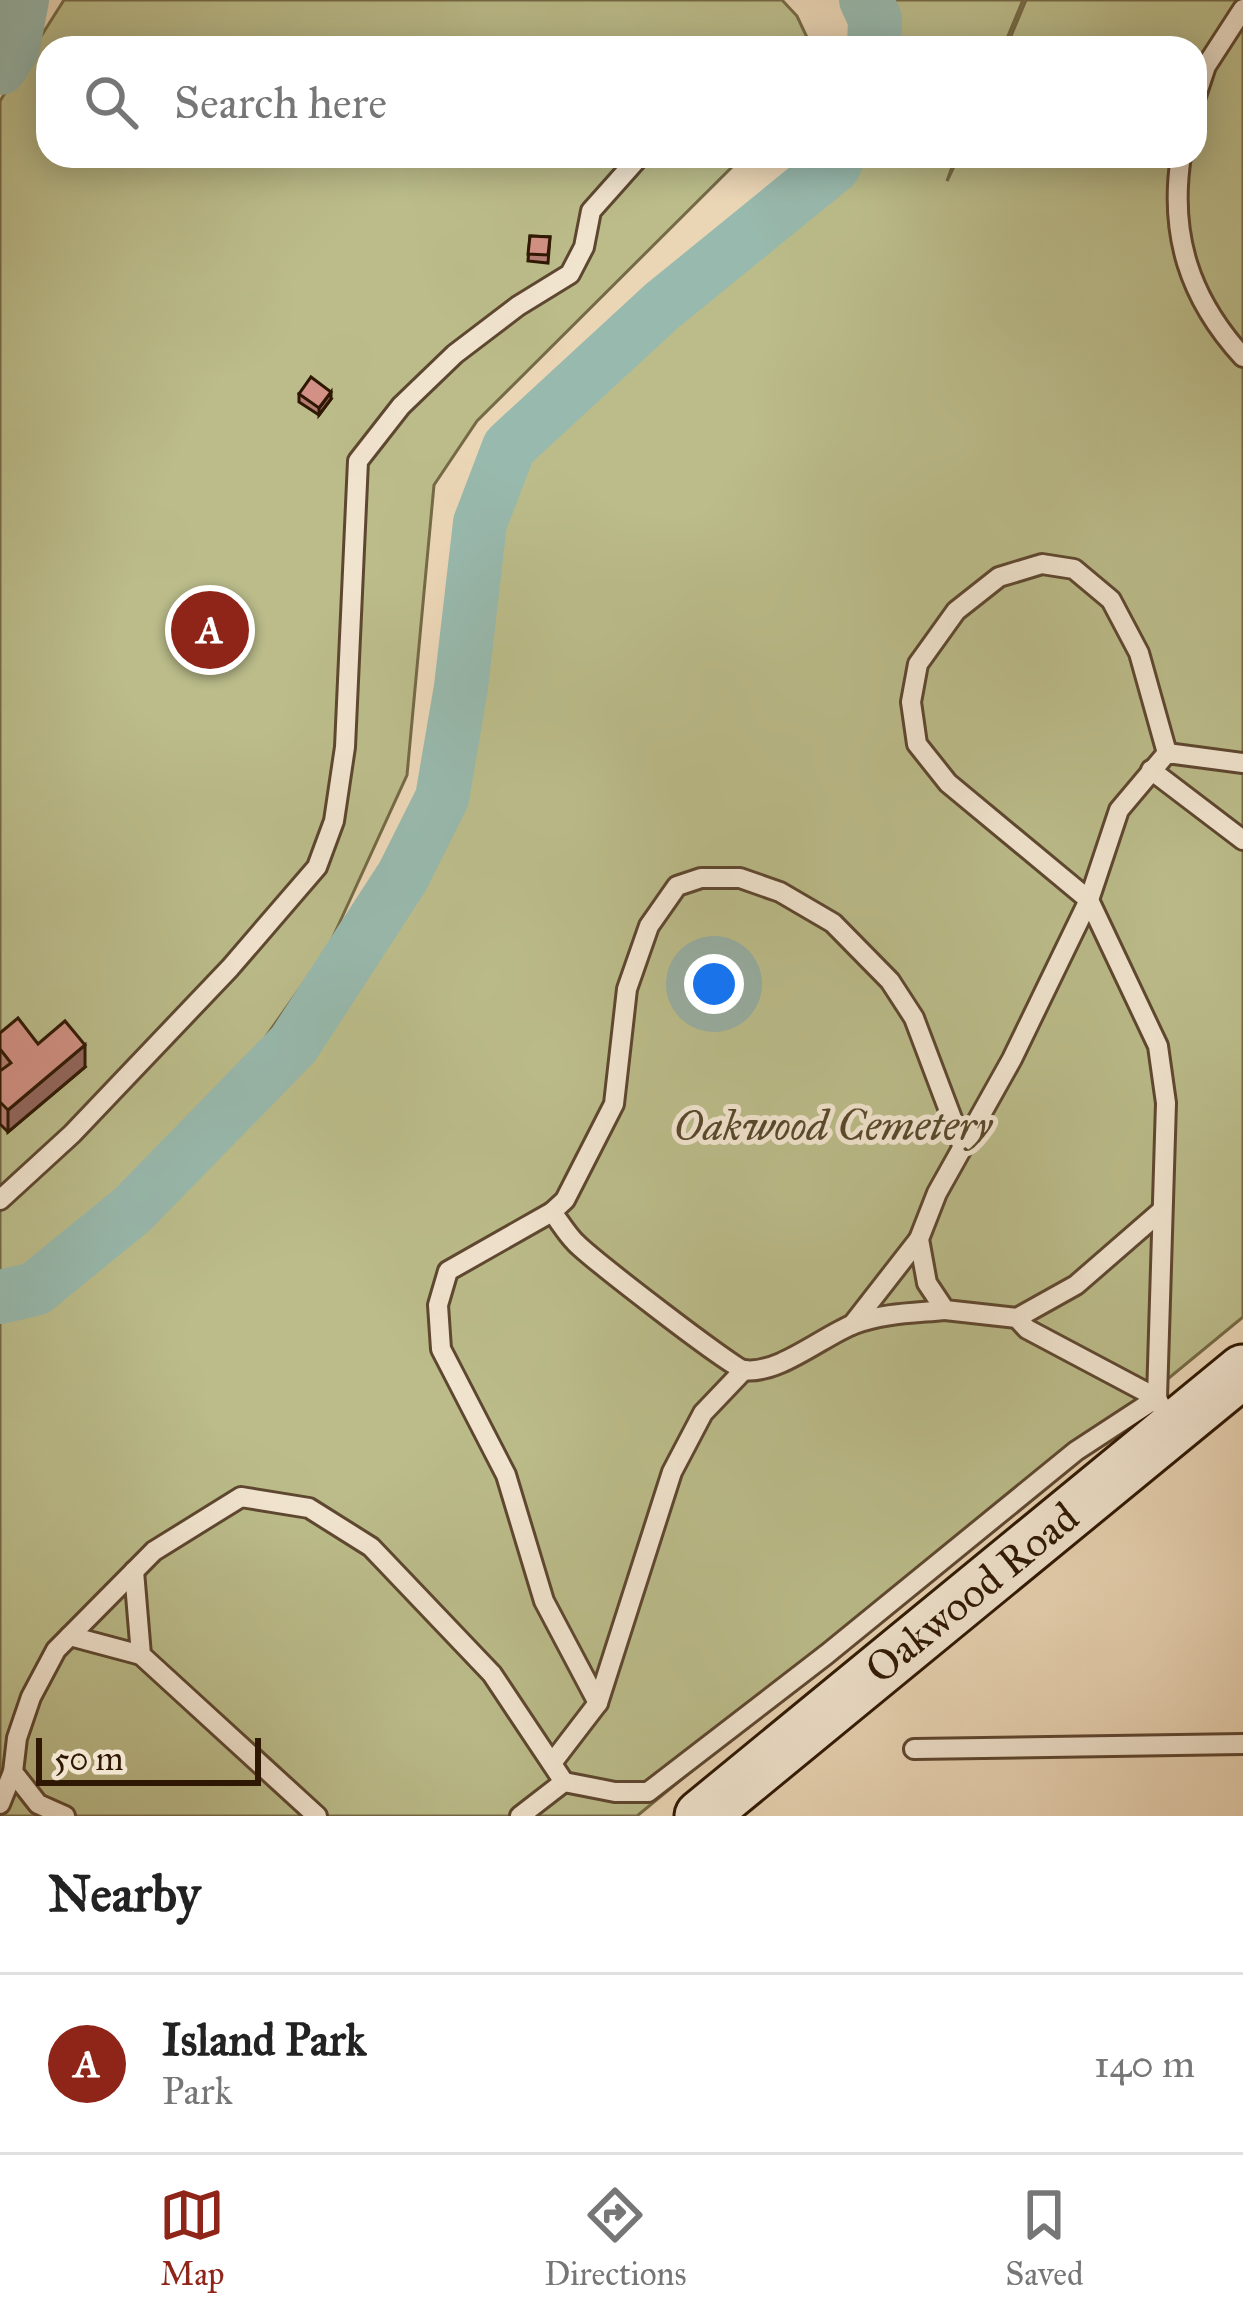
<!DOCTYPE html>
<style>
body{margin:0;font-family:"IM FELL Great Primer",serif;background:#f2f2f2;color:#222}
.scale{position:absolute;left:36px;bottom:30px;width:225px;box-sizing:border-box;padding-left:12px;border:6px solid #2f1803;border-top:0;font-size:33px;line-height:42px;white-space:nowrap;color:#2f1803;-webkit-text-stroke:9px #f1e4cf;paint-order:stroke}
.you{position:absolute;left:714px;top:984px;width:42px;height:42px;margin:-30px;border:9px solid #fff;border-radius:50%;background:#1a73e8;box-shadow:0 0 0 18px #1a73e833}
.badge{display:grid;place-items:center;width:78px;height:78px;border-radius:50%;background:#8f2418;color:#fff;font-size:39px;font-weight:700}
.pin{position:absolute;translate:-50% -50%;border:6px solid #fff;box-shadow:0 3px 12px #0006}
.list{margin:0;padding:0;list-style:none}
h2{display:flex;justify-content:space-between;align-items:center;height:156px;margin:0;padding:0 48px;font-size:51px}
h2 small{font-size:39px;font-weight:400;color:#767676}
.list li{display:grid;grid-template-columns:78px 1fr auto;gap:36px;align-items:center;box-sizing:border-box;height:180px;padding:0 48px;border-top:3px solid #e0e0e0}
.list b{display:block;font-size:45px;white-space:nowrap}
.list p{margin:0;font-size:39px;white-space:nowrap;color:#767676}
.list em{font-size:39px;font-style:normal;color:#767676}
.icon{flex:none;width:66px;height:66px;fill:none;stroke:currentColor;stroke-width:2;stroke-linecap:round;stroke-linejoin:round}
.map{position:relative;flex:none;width:1243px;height:1816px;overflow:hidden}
.search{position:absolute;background:#fff;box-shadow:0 6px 30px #0003;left:36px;right:36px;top:36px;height:132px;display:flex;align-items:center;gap:30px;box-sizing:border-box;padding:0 42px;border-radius:36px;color:#767676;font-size:45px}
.sheet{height:336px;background:#fff}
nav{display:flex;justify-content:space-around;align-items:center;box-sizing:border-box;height:168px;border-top:3px solid #e0e0e0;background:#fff;font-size:33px;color:#767676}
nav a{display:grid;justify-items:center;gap:6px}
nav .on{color:#8f2418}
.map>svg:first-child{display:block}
.green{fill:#bbbc8a;stroke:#756a46;stroke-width:3}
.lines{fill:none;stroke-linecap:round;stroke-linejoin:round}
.river{stroke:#98b9ad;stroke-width:54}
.lane-casing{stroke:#5e4730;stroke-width:24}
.secondary-casing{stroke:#2f1803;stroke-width:57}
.lane{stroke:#f1e4cf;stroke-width:18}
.secondary{stroke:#f1e4cf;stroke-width:51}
.wall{fill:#b57d72;stroke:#2f1803;stroke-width:3}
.shaded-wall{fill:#93665c;stroke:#2f1803;stroke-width:3}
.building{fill:#d29184;stroke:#2f1803;stroke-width:3}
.labels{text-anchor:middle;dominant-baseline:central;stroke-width:10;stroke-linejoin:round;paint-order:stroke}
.park-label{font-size:42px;font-style:italic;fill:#59492c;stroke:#f1e4cf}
.street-label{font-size:42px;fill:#2f1803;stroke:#f1e4cf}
</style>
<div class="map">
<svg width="1243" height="1816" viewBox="0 0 1243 1816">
<rect width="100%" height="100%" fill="#ead5b5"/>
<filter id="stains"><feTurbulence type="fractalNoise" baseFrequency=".00167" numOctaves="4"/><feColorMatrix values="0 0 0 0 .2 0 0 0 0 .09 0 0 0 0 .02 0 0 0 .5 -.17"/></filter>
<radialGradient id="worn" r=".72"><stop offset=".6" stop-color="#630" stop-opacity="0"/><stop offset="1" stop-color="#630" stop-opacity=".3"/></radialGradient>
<g class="green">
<polygon points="64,0 782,0 797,16 812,48 48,48 48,156 743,156 477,421 434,485 407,775 327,950 216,1107 116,1213 30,1281 0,1290 0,101"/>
<polygon points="866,0 1023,0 1003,48 874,48 875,19"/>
<polygon points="1026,0 1243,0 1243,1317 637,1816 0,1816 0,1297 35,1289 132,1210 294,1044 403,876 442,798 480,523 509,447 834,166 838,156 956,156 947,181 959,156 1195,156 1195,48 1006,48"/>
</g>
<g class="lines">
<g class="river">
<polyline points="866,0 875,19 874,48"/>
<polyline points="0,68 13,47 22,0"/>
<polyline points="0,1297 35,1289 132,1210 294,1044 403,876 442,798 461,687 480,523 509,447 662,306 834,166 838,156"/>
</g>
<g class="lane-casing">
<g id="lane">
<polyline points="1195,99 1206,66 1243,9"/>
<path d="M1181,156C1169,234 1189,298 1243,357"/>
<polyline points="1167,753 1139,653 1111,600 1074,569 1042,564 999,577 956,611 918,664 911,702 917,744 948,783 1089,900 1158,1046 1166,1103 1157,1398 1170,1425"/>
<polyline points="1151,770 1243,840"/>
<polyline points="0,1200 72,1134 230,968 317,867 334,821 345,747 358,461 401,406 455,354 518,306 570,274 584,247 591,211 640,156"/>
<polyline points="552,1212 448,1271 438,1305 441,1349 506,1475 544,1601 598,1703"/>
<path d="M945,1310C914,1313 883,1313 854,1324C823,1336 778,1375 744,1370C732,1368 589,1257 575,1242C566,1233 560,1222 552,1212L565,1200L614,1104L627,989L649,926L677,886L701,878H740L780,892L833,923L890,981L914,1018L962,1145"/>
<polyline points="1017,1318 945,1310 927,1283 919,1239 937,1193 1012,1059 1089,900 1119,810 1167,753 1243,763"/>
<polyline points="852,1325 919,1239"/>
<polyline points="134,1571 141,1655 317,1816"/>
<polyline points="70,1636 141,1655"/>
<polyline points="914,1749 1243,1744"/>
<polyline points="552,1763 598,1703 672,1472 703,1413 744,1370"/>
<polyline points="0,1804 13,1772"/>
<polyline points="65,1816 38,1804 13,1772 17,1738 31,1697 56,1650 154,1551 241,1497 309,1508 371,1547 492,1674 564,1782"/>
<polyline points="520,1816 564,1782 615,1792 648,1792 827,1654 1076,1451 1157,1398 1027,1329 1017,1318 1076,1285 1160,1212"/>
</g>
</g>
<g class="secondary-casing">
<polyline id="secondary" points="701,1816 1243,1371"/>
</g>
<use href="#lane" class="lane"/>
<use href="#secondary" class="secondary"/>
</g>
<g class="wall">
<polygon points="530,236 550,237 548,263 528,261"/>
<polygon points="299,394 331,399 319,415 299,402"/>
<polygon points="0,1033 38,1044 85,1067 8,1132 0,1124"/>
</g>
<g class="shaded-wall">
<polygon points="331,392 331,399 319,415 319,408"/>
<polygon points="85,1045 85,1067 8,1132 8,1110"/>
</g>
<g class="building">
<polygon points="530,236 550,237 548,255 528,254"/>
<polygon points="311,377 331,392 319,408 299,394"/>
<polygon points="18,1018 38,1044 65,1021 85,1045 8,1110 0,1102 0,1071 11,1063 0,1049 0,1033"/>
</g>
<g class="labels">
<g class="park-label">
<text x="833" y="1126">Oakwood Cemetery</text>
</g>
<g class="street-label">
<text transform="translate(972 1593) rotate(-39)">Oakwood Road</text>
</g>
</g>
<rect width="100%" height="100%" filter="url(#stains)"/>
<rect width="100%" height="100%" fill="url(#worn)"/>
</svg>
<div class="scale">50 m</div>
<div class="you"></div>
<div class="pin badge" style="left:210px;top:630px">A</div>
<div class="search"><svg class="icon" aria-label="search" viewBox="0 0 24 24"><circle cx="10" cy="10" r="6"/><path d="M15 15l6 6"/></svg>Search here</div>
</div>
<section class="sheet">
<h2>Nearby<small></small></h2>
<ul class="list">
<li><span class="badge">A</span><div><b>Island Park</b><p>Park</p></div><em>140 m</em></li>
</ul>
</section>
<nav>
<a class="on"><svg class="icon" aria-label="map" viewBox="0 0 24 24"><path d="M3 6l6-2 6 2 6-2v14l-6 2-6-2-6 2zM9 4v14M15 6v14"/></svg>Map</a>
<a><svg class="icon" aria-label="directions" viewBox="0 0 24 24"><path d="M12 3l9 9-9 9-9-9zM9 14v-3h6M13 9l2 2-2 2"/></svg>Directions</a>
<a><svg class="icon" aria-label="saved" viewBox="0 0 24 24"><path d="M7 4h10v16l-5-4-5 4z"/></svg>Saved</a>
</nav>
